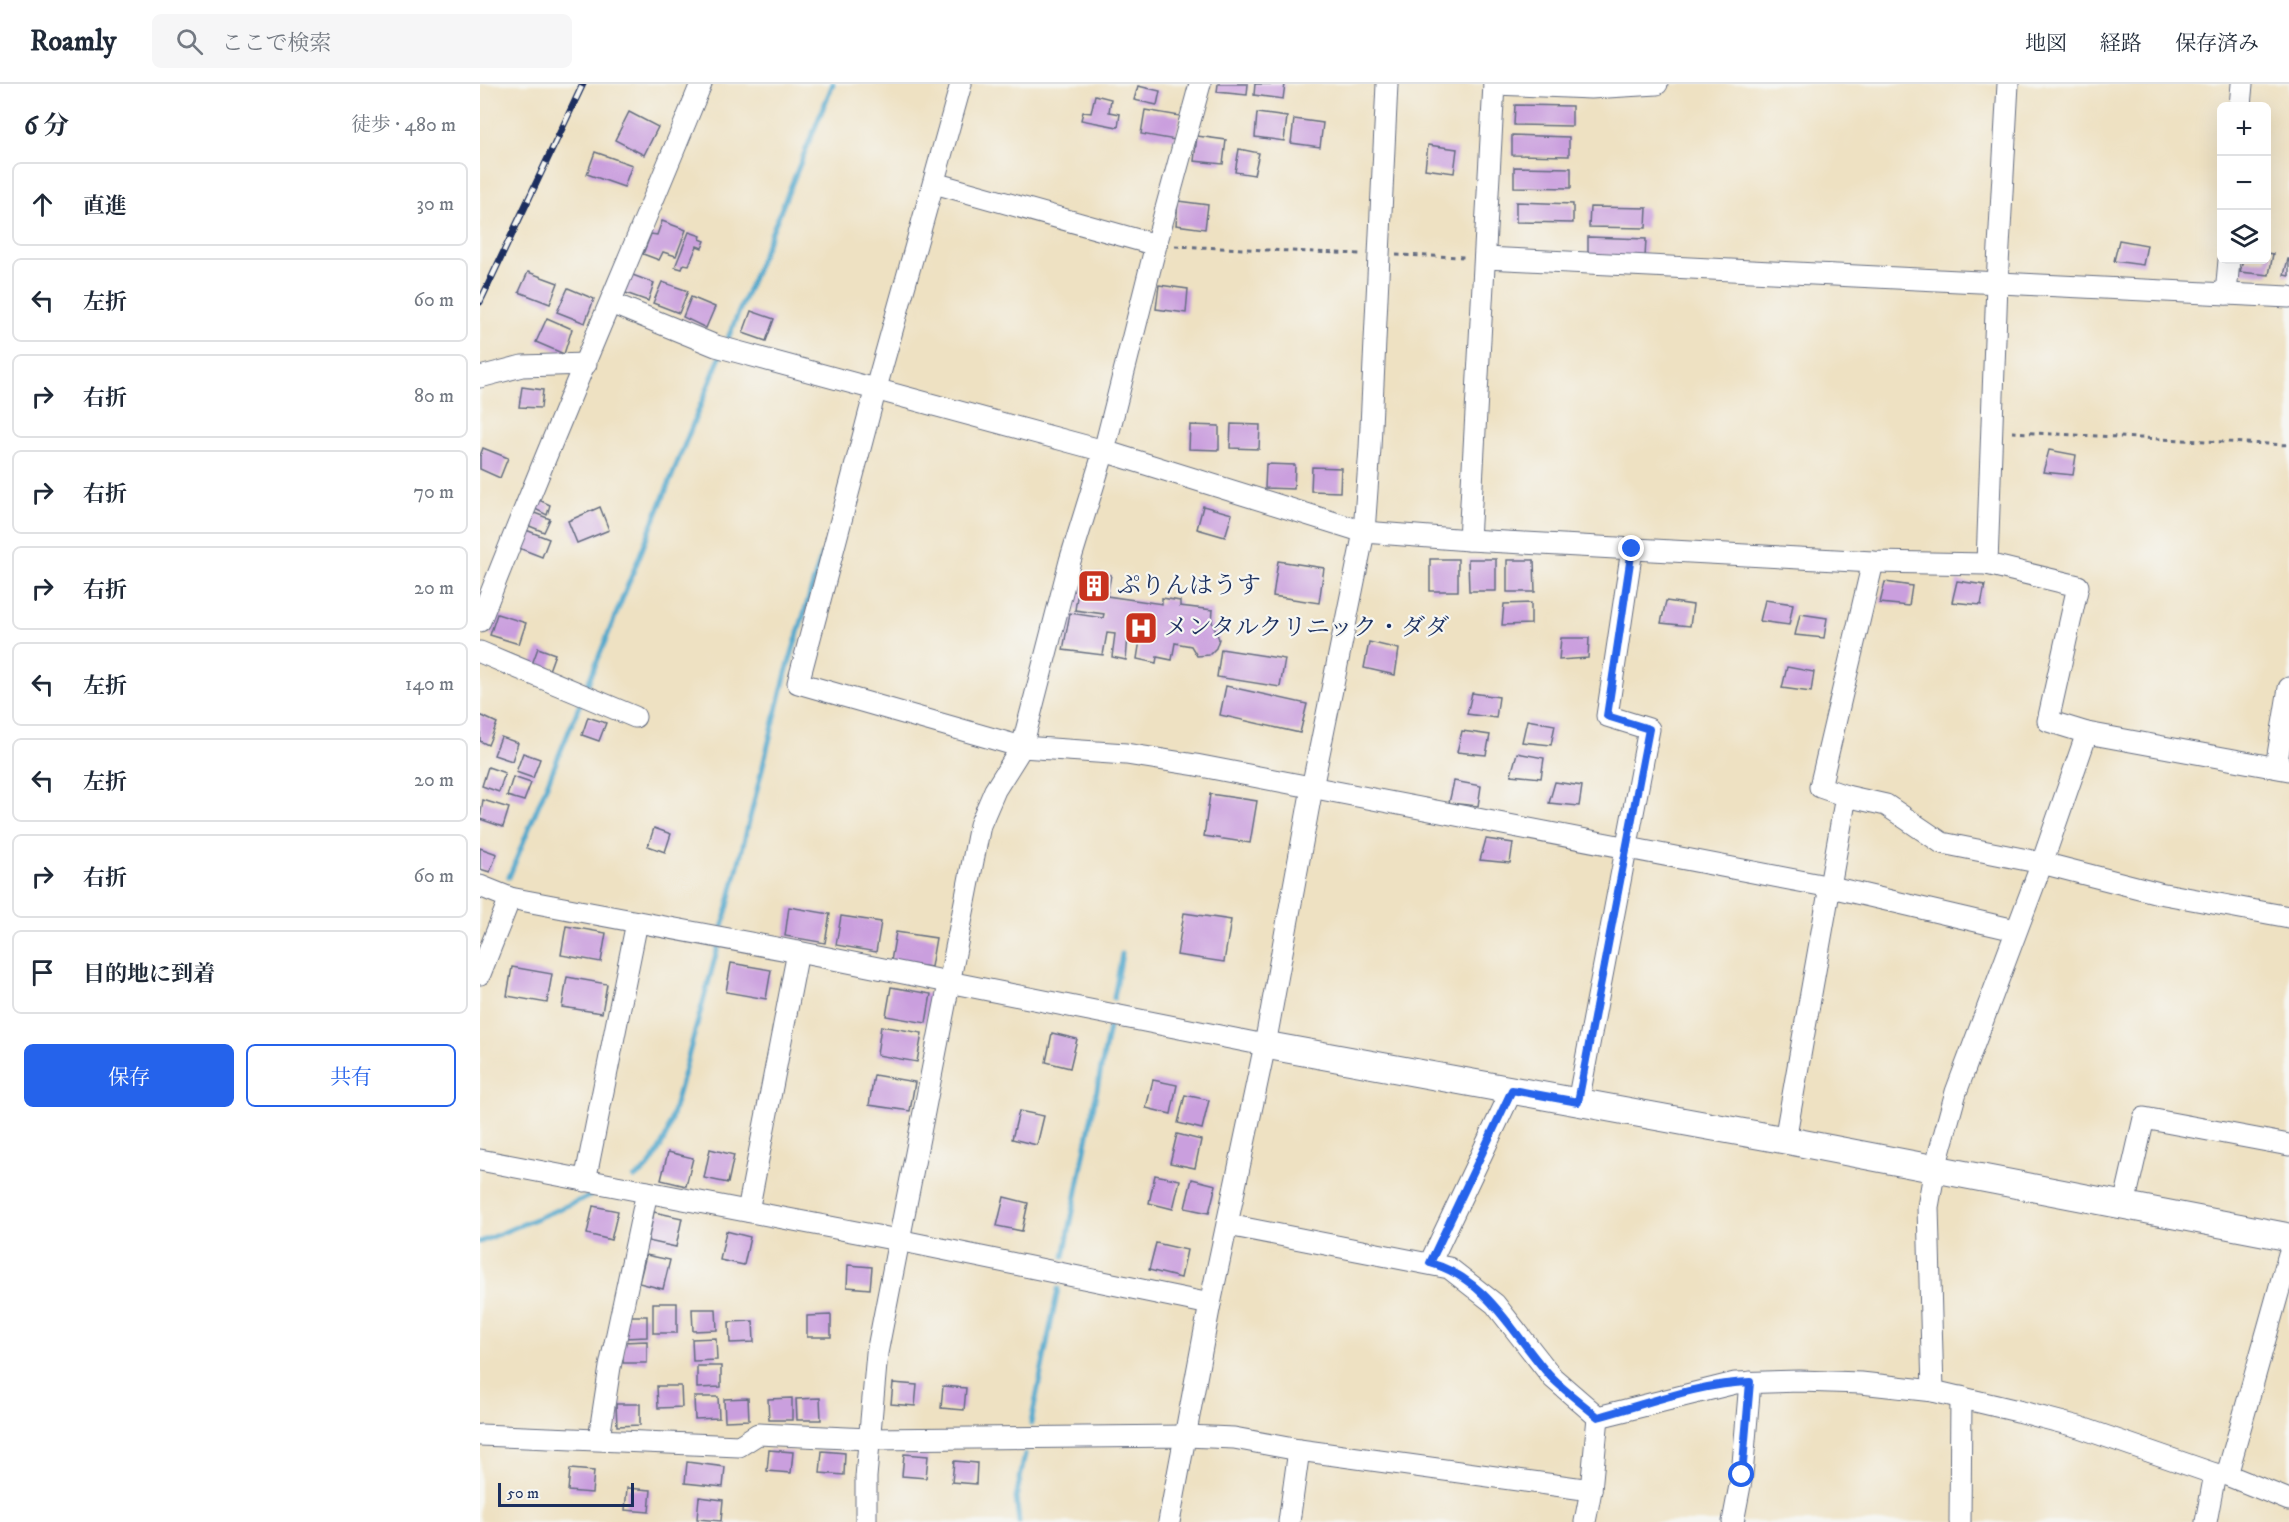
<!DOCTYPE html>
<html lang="ja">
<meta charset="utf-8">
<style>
body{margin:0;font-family:"IM FELL DW Pica","Noto Serif JP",serif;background:#f6f6f7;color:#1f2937}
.controls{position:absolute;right:18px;top:18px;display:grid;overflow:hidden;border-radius:9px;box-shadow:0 6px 24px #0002}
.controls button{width:54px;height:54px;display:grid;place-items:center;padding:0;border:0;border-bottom:2px solid #e0e1e3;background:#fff;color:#1f2937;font:30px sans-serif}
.scale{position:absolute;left:18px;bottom:15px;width:136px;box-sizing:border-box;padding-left:6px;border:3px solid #1b2f5e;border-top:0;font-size:16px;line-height:21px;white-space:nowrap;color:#1b2f5e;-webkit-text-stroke:4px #f6f6f2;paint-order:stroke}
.stop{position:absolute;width:18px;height:18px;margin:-14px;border:4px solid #2563eb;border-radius:50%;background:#fff}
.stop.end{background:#2563eb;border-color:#fff;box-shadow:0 2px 6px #0008}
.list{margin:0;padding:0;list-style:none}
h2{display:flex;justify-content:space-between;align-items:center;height:78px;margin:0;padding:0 24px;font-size:26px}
h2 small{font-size:20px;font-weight:400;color:#747a83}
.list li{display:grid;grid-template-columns:39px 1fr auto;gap:18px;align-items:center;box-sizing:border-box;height:84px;margin:0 12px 12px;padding:0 12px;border:2px solid #e0e1e3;border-radius:9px}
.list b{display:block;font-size:22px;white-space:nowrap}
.list em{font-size:20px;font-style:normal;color:#747a83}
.actions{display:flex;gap:12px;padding:18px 24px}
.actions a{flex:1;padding:14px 0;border:2px solid #2563eb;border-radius:9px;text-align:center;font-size:21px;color:#2563eb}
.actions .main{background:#2563eb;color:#fff}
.icon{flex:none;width:33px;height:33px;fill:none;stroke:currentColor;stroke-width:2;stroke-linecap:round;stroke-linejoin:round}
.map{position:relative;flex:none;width:1809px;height:1438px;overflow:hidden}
header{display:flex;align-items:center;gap:36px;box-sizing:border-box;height:84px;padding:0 30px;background:#fff;border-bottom:2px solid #e0e1e3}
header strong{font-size:28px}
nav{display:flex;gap:33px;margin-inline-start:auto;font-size:21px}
.search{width:420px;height:54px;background:#f6f6f7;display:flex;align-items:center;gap:15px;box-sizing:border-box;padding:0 21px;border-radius:9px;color:#747a83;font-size:22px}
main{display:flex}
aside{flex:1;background:#fff}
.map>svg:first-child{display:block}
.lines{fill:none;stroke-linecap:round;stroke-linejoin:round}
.stream{stroke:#4fa7cc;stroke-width:5}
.building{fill:#ca9fde}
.minor-casing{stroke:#656d81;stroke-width:23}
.tertiary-casing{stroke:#656d81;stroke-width:29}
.path{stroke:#656d81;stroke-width:3;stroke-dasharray:4.5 4.5;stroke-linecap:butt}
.minor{stroke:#fff;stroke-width:21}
.tertiary{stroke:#fff;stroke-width:27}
.rail-casing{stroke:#1b2f5e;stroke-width:7}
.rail{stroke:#f6f6f2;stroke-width:4.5;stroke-dasharray:14;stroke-linecap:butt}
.route{stroke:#2563eb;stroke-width:8}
.labels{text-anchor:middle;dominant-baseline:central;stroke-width:4.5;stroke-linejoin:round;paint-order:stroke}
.poi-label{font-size:24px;fill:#1b2f5e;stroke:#f6f6f2;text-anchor:start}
</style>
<header>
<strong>Roamly</strong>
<div class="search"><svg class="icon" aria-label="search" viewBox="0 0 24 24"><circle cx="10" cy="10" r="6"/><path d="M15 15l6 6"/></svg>ここで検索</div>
<nav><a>地図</a><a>経路</a><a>保存済み</a></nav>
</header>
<main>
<aside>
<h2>6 分<small>徒歩 · 480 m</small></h2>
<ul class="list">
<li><svg class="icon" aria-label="ahead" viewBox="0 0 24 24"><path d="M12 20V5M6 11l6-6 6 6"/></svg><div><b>直進</b></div><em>30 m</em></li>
<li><svg class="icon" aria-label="left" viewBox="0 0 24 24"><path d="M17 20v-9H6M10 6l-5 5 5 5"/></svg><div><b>左折</b></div><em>60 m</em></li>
<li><svg class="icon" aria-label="right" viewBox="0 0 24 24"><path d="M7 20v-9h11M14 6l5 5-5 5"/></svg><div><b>右折</b></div><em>80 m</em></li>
<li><svg class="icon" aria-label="right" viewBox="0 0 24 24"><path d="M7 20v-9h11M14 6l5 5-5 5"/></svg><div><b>右折</b></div><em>70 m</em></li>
<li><svg class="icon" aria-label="right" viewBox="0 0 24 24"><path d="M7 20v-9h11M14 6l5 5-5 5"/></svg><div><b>右折</b></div><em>20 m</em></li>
<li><svg class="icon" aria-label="left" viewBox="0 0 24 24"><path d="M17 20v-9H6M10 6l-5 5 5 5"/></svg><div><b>左折</b></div><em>140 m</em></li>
<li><svg class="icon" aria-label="left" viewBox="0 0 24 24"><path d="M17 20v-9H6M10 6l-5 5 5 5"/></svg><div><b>左折</b></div><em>20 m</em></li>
<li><svg class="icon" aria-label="right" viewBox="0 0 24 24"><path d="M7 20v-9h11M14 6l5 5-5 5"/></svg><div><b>右折</b></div><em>60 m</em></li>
<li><svg class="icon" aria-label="arrive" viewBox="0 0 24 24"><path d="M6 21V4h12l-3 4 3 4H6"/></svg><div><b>目的地に到着</b></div></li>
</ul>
<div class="actions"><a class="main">保存</a><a>共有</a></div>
</aside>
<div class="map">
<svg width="1809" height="1438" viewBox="0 0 1809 1438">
<rect width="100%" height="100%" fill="#f6f6f2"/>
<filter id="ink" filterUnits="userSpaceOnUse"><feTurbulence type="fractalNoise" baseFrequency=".0167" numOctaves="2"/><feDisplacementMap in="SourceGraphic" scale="12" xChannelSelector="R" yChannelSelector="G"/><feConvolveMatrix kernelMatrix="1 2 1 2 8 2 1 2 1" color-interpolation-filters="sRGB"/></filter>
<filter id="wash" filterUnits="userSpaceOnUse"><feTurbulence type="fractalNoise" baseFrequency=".008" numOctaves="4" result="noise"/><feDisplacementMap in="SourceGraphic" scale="24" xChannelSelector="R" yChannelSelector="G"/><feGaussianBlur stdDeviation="1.35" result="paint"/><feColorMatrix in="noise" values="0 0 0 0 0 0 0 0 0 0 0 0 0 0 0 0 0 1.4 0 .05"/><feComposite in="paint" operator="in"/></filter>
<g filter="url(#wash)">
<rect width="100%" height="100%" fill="#eee1c2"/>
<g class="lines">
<g class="stream">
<polyline points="246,259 353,0"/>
<polyline points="105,607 242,268"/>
<polyline points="29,793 102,615"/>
<polyline points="243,842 306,589 342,470"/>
<polyline points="634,914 642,870"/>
<path d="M154,1094C171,1086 179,1066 187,1050L238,863"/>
<polyline points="0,1158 110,1112"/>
<polyline points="584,1173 629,944"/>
<polyline points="551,1339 578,1205"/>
<polyline points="539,1438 536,1414 545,1370"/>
</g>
</g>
<g id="blocks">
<g class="building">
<polygon points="738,0 768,0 767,11 737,8"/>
<polygon points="775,0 805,0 803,15 774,11"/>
<polygon points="658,2 680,7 677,21 654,16"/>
<polygon points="615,11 631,15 629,28 640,30 638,43 601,36 603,28 611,29"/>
<polygon points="1035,21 1092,22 1092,42 1034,41"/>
<polygon points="665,26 700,32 695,56 661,50"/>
<polygon points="149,28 178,43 164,71 135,56"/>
<polygon points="777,29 807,33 804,57 775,53"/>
<polygon points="814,35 843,39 840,63 811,59"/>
<polygon points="1032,51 1089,53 1089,72 1032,71"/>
<polygon points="717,52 746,56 743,80 714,77"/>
<polygon points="948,61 977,65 974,89 945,85"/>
<polygon points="759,65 779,69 774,91 755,88"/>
<polygon points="115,68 152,81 144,103 107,90"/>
<polygon points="1034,83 1091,84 1091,104 1034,103"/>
<polygon points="698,117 728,121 725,145 696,141"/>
<polygon points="1036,118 1093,120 1093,139 1036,138"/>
<polygon points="1110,123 1167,124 1166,144 1109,143"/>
<polygon points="182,137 206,146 196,172 183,168 179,176 163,170 171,150 177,151"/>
<polygon points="209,148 221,152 220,155 225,157 222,164 217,162 209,181 204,180 202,185 195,183"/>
<polygon points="1108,153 1166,155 1165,174 1108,173"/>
<polygon points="1639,156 1667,161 1663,181 1634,177"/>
<polygon points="1786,169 1793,170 1789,191 1760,188 1763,176 1786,176"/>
<polygon points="1808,175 1809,175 1809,192 1804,191"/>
<polygon points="48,188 78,199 70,220 39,208"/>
<polygon points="150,190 174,199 168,217 143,208"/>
<polygon points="182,198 208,207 199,229 173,219"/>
<polygon points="679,201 708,205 706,229 676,225"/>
<polygon points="88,204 114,215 105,239 77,228"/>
<polygon points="211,213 235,223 226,244 203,233"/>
<polygon points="271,227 294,235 286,257 263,249"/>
<polygon points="67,234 92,245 84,270 56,258"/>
<polygon points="42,303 63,306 61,324 39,323"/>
<polygon points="751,340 780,341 779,365 750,364"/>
<polygon points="710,341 739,342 739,366 709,365"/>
<polygon points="3,364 28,374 20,394 0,385 0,372"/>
<polygon points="1569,366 1596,371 1593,391 1563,388"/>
<polygon points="786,380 815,381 814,405 785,404"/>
<polygon points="832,383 861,384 860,408 831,407"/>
<polygon points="59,416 70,421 67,431 55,425"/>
<polygon points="723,422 752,430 745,453 717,445"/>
<polygon points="120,423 129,446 97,459 88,437"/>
<polygon points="52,428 70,435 64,448 47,441"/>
<polygon points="46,446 69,455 62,473 39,464"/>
<rect x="950" y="475" width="28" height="32"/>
<polygon points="988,475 1016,475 1016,507 989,507"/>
<polygon points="1027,476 1054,476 1055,508 1027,508"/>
<polygon points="798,477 844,484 839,519 793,512"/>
<polygon points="601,487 631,491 627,512 682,520 682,514 700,517 700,522 733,526 732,538 739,555 736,564 729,571 717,572 711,562 695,559 692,576 677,573 676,579 657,575 660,556 648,552 646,576 632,573 635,550 627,549 623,571 583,566 590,529 623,534 624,530 595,526"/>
<polygon points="1477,497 1505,501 1501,521 1472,518"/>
<polygon points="1405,498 1432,502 1429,522 1400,519"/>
<polygon points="1285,516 1313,520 1309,541 1280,537"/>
<polygon points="1186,517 1213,521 1210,542 1181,539"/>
<polygon points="1051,519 1051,540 1022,541 1024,520"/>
<polygon points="17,530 46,539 39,560 10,551"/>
<polygon points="1320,530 1347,534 1344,554 1315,551"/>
<polygon points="1081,554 1109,554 1108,574 1079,576"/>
<polygon points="889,558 919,565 915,591 884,584"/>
<polygon points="58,564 75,570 68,589 51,583"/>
<polygon points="741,565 805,575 800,603 737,593"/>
<polygon points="1307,583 1334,588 1331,608 1302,604"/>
<polygon points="746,602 827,620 820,649 740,631"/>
<polygon points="992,609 1019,613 1016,634 987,630"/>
<polygon points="0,631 17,639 8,661 0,657"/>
<polygon points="108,633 126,639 119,657 102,651"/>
<polygon points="1047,636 1075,641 1071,661 1042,658"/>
<polygon points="982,647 1010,651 1006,671 977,668"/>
<polygon points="21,653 38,659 32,677 14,671"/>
<polygon points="43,669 60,675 53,694 36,688"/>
<polygon points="1037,669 1064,674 1061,694 1031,691"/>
<polygon points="8,683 25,689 19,708 2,702"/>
<polygon points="33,693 51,699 44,717 27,712"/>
<polygon points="974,697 1001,702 998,722 969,719"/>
<polygon points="1075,698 1102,702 1099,722 1069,719"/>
<polygon points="730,710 777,717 770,759 724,752"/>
<polygon points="3,716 29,724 23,743 0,735"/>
<polygon points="174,744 191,750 185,768 168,762"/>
<polygon points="1006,755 1033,759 1030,779 1000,776"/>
<polygon points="0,764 17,770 10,788 0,785"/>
<polygon points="309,823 350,830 345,859 305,852"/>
<polygon points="704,829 751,836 744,878 697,871"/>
<polygon points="361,832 401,838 396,868 356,861"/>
<polygon points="86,842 126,849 121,878 81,871"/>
<polygon points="416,848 456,854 451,883 411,877"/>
<polygon points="251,879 291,886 286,915 246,908"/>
<polygon points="32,883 72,890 67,919 27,912"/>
<polygon points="87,893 127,900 122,929 82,923"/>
<polygon points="411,903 451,910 446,939 406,932"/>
<polygon points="401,942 442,949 437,978 397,971"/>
<polygon points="572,949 597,955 590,984 566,978"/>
<polygon points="394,991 435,998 430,1027 389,1021"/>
<polygon points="673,996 697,1001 691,1030 666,1024"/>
<polygon points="705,1011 729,1016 722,1045 698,1039"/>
<polygon points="539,1027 564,1032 557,1061 532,1055"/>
<polygon points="697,1050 721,1056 715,1084 690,1079"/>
<polygon points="230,1065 254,1071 248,1099 224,1094"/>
<polygon points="188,1068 213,1074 206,1102 181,1096"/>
<polygon points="675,1091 700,1096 693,1125 669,1119"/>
<polygon points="712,1095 736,1101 729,1129 705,1124"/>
<polygon points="524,1113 548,1119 542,1147 517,1142"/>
<polygon points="113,1122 138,1127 131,1156 107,1150"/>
<polygon points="174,1128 202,1134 196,1163 168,1157"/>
<polygon points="246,1147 270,1153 264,1181 240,1176"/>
<polygon points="676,1159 707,1166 701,1194 669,1186"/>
<polygon points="166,1171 190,1176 183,1205 159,1199"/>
<polygon points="368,1181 392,1183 390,1205 367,1203"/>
<rect x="173" y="1219" width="24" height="30"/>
<polygon points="212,1225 236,1225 237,1246 213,1247"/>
<polygon points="351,1231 351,1253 327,1253 327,1232"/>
<polygon points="143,1232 167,1232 167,1253 144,1254"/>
<polygon points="273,1237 274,1258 250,1259 249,1238"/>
<polygon points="236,1254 237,1276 213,1277 212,1255"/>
<polygon points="167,1257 167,1279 143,1279 143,1258"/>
<polygon points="217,1282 241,1282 241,1303 217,1304"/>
<polygon points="413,1299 437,1301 435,1322 411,1320"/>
<polygon points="177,1302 201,1302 202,1323 178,1324"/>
<polygon points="463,1302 486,1304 484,1326 461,1324"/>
<polygon points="214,1313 238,1313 239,1334 215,1335"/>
<polygon points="268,1314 269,1336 245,1337 244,1315"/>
<polygon points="312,1314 312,1336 289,1336 288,1315"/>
<polygon points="340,1314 341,1336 317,1336 316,1315"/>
<polygon points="136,1320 160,1320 160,1341 137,1342"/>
<polygon points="289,1366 313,1368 311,1389 287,1387"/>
<polygon points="342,1367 365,1369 364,1391 340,1389"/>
<polygon points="424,1370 448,1372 446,1394 422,1392"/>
<polygon points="474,1377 497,1379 496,1400 472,1398"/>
<polygon points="207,1378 245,1383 243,1403 205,1399"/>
<polygon points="90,1385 114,1387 112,1409 88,1407"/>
<polygon points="147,1404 171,1406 169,1428 145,1426"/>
<polygon points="219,1413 243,1416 241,1437 217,1435"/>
</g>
</g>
</g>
<g filter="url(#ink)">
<use href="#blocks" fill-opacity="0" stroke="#656d81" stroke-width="1.5"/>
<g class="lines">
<g class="minor-casing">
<g id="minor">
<polyline points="481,0 396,304 318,599 542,663 646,670 716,681 1351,803 1535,846"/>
<polyline points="1014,0 1111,4 1177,0"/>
<polyline points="1528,0 1517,199 1507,480 1598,502 1568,637 1607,649 1809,686"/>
<polyline points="1760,22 1762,0"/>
<polyline points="454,99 676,161"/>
<polyline points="1005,174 1809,213"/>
<polyline points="1746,210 1749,176"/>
<polyline points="131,219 236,262 624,367 884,448 989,456 1393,478 1507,480"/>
<polyline points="0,293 42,282 106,280"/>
<polyline points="989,456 1014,0"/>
<path d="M0,537C70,356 148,179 221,0"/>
<polyline points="0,568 155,633"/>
<polyline points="1796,683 1809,604"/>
<polyline points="1366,712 1406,721 1462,759 1562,779 1679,809 1809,833"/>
<polyline points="0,802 30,814 318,868 785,961"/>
<polyline points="0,890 30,814"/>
<polyline points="1098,1018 1169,645 1127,632 1152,465"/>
<polyline points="1305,1056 1366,712 1340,703 1393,478"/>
<polyline points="0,1076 418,1156 730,1220"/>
<polyline points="105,1097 157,838"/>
<polyline points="1644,1121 1664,1034 1809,1061"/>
<polyline points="268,1127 318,868"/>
<polyline points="748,1141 969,1184 1015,1220 1073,1294 1118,1333 1255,1299 1319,1297 1381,1299 1453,1307 1542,1328 1599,1343 1735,1390 1747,1391 1809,1416"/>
<polyline points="950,1179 1032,1006"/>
<polyline points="1453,1307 1448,1123 1455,1084 1476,1008 1562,779 1607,649"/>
<polyline points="0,1351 259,1362 278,1350 389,1355 706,1352 754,1354 819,1366 1111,1406"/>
<polyline points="119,1354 130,1283 167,1108"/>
<polyline points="1747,1391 1809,1170"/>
<polyline points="386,1438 386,1393 397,1269 500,741 515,706 542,663 590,477 624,367 676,161 720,0"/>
<polyline points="689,1438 730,1220 785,961 832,704 884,448 890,364 907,0"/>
<polyline points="809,1438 819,1366"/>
<polyline points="1105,1438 1111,1406 1118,1333"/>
<polyline points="1253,1438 1262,1391 1270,1298"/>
<polyline points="1480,1438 1481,1313"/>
<polyline points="1726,1438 1735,1390"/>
</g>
</g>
<g class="tertiary-casing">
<polyline id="tertiary" points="785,961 1305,1056 1809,1153"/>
</g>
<g class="path">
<polyline points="695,162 880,170"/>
<polyline points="916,171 985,173"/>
<polyline points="1532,348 1809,361"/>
</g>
<use href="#minor" class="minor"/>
<use href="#tertiary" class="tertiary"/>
<g class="rail-casing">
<polyline id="rail" points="0,218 103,0"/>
</g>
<use href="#rail" class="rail"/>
</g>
</g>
<g class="lines" filter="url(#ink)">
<path class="route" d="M1152,465L1127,632L1169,645L1098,1018L1032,1006L950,1179C1009,1195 1034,1253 1072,1294C1086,1308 1103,1320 1118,1333C1166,1320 1221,1299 1270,1298L1262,1391"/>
</g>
<defs>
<g id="building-square" transform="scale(1.725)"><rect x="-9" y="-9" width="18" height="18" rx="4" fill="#c8321e" stroke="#f6f6f2"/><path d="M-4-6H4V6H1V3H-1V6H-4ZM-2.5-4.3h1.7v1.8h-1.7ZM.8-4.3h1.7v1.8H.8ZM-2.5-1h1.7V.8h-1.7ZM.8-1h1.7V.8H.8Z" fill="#fff"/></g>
<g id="hospital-square" transform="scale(1.725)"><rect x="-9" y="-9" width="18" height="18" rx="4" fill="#c8321e" stroke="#f6f6f2"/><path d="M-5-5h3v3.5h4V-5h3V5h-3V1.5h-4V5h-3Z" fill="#fff"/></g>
</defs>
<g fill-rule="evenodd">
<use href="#building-square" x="614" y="502"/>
<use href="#hospital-square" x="661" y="544"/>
</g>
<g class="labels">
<g class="poi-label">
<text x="637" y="502">ぷりんはうす</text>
<text x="684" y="544">メンタルクリニック・ダダ</text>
</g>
</g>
</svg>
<div class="controls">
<button>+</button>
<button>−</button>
<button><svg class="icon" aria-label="layers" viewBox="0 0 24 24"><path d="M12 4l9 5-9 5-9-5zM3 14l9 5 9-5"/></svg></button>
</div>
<div class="scale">50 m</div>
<div class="stop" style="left:1262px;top:1391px"></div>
<div class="stop end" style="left:1152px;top:465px"></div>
</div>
</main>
